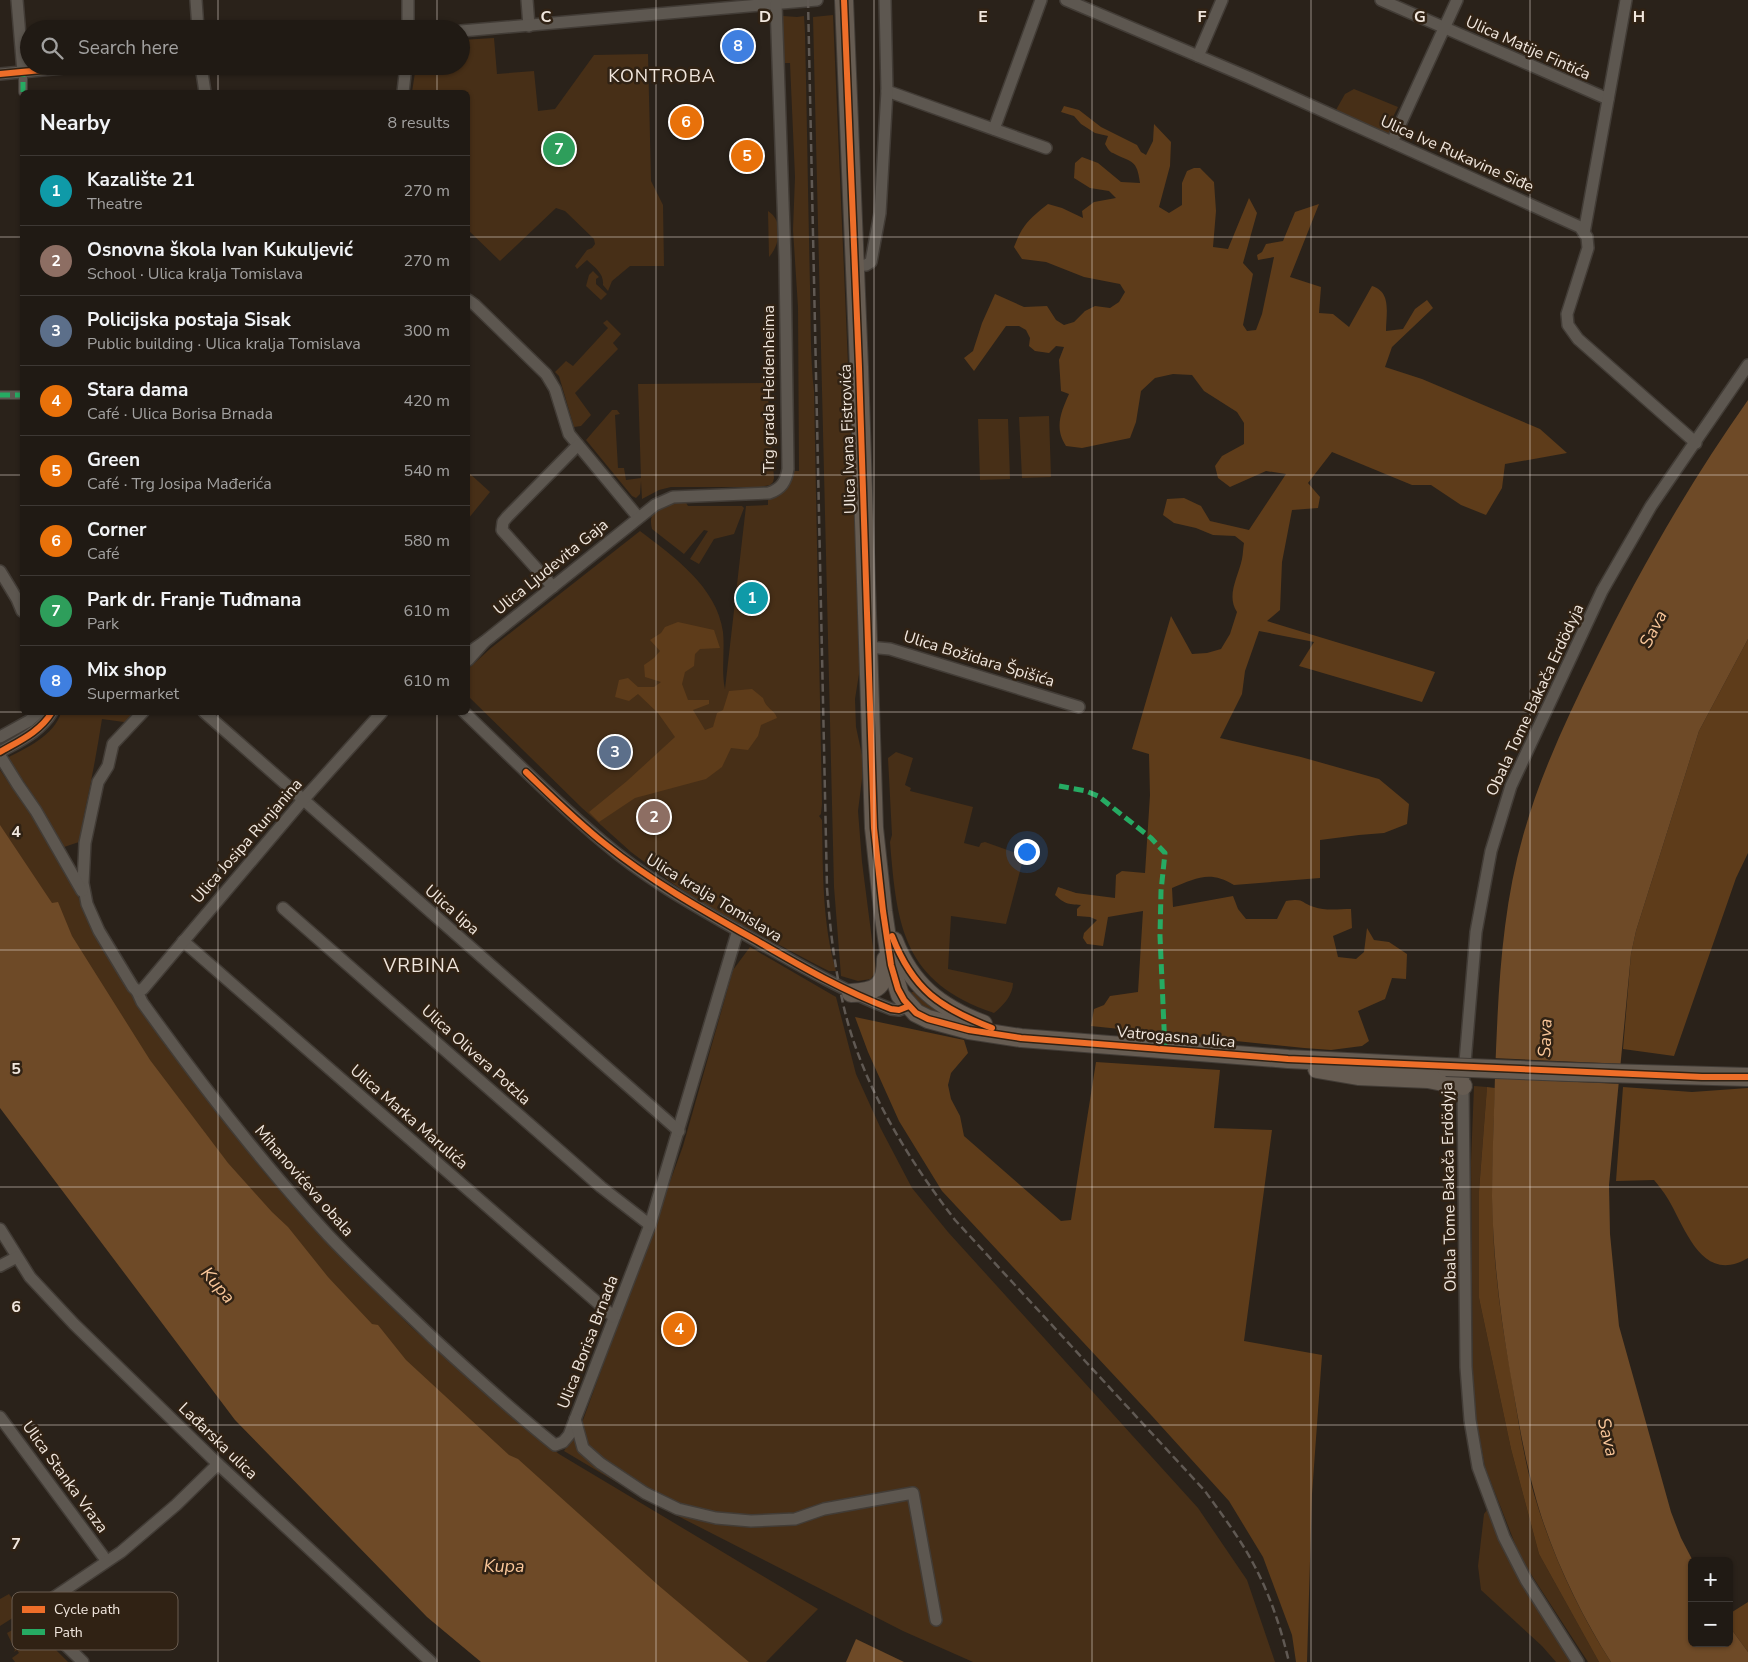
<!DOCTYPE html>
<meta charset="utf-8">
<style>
body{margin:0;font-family:"Nunito Sans",sans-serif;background:#2d2722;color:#f1f3f6}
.controls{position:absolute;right:15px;bottom:15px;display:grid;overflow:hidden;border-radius:8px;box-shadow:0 1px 4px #0004}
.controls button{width:45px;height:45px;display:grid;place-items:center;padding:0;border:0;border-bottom:1px solid #3d3834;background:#201a14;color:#f1f3f6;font:25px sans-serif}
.you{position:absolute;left:1026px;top:851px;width:18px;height:18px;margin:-12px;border:4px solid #fff;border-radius:50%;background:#1a73e8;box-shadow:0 0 0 8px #1a73e833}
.badge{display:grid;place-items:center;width:32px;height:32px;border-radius:50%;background:#ea580c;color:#fff;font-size:16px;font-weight:700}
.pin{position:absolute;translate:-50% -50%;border:2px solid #fff;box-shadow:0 1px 5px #0006}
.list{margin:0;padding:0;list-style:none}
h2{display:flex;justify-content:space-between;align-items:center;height:65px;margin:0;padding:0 20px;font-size:21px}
h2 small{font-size:16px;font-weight:400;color:#a2a1a0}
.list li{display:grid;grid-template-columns:32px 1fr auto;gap:15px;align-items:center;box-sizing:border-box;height:70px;padding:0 20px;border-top:1px solid #3d3834}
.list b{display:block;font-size:19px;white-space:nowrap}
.list p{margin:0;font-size:16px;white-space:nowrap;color:#a2a1a0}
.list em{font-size:16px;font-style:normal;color:#a2a1a0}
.icon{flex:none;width:28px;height:28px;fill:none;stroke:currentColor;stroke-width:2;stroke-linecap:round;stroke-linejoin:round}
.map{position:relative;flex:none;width:1748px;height:1662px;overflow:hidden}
.search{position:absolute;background:#201a14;box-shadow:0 1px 4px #0004;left:20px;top:20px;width:450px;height:55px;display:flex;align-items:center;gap:12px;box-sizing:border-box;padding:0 18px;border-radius:28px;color:#a2a1a0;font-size:19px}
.panel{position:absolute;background:#201a14;box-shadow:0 1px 4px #0004;left:20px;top:90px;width:450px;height:625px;border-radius:8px}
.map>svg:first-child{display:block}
.green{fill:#472f17}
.forest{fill:#5e3c1a}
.water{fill:#6e4a27}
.pier{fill:#2a221a}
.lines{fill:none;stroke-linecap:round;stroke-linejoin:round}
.pedestrian-casing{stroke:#423c36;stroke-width:10}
.minor-casing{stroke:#423c36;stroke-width:14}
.primary-casing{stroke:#423c36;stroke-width:20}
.pedestrian{stroke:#5d5750;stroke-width:8}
.minor{stroke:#5d5750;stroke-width:11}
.primary{stroke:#665c52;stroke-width:18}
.rail{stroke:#605953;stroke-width:2.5;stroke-dasharray:8 4;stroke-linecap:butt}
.primary-bridge-casing{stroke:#423c36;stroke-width:20;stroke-linecap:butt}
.primary-bridge{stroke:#665c52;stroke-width:18}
.quiet{stroke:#26ab63;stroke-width:5;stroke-dasharray:10 5;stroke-linecap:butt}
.cycleway-casing{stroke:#302214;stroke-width:9}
.cycleway{stroke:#ee6e29;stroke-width:6}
.grid{fill:none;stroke:#f1e7de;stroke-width:1;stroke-opacity:0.55}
.labels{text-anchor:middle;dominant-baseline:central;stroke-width:5;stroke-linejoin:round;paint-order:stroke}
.street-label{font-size:16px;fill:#f1e7de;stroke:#302214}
.neighbourhood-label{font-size:18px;letter-spacing:1px;fill:#f1e7de;stroke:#302214}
.water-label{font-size:18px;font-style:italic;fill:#fac79a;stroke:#302214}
.quarter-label{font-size:19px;letter-spacing:1px;fill:#f1e7de;stroke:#302214}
.key{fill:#302214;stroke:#6a5d51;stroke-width:1}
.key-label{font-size:14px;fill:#f1e7de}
.grid-label{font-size:16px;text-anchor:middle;font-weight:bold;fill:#f1e7de;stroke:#302214;stroke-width:5;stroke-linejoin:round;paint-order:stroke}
</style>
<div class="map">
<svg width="1748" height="1662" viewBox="0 0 1748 1662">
<rect width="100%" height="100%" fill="#2a221a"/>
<g class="green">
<polygon points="833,15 853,481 856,519 859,660 859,674 855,699 856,727 862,755 862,779 858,811 862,862 876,971 871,979 858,981 841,976 834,887 813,17"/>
<path d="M783,16L797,17L804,16L805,33C807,117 808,201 810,285C811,320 810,356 814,391L822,804L821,814L819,816L822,820C823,870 822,922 836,971H829L817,965L708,907L675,885L631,852L582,808L468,696V669L491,648L640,531C673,556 717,587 723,632C725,650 721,672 725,689L746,506L768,505V498L792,471H799L798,307L793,230L795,177L790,63H784L782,33Z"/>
<polygon points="318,20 325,20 336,28 318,29"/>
<polygon points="308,21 309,29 283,29 285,24"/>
<path d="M494,38L497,74L534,71L538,111L555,109L594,55L648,54L651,181L663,205L664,266H630L612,281L608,291L603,285C604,273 595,268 587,260L577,269L575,266L587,250L592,248L595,244L594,239L565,211L556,208L500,261L468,230V92H412L416,66H461V40Z"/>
<polygon points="1354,89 1398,107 1389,125 1394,130 1390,135 1338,113 1336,110 1345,94"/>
<path d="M768,211C784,221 780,245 769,257Z"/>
<polygon points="593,271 599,277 596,279 596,284 607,294 601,300 586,286 589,275"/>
<polygon points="607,320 621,334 613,343 618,349 575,393 591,415 581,426 574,427 559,376 555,372 566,361 573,366 608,328 603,323"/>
<polygon points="767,383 774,478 773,482 770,485 760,487 671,487 659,490 642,499 641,481 640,494 636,498 632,496 586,440 612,410 617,410 620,414 615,415 618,468 624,468 626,480 641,478 638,384"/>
<polygon points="1049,416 1051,477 1022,478 1019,417"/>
<polygon points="978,419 1008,419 1010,479 980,480"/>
<polygon points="468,472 490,492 468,519"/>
<path d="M685,501L688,506H742L744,508L734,534L714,539L699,564L690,559L708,531L704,530L684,554L652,529C646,506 668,503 685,501Z"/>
<path d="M61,713H139L131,723L102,719C97,751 91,783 84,815C82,824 82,833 79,842L64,847L27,786L7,758C27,748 54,735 61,713Z"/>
<path d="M896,752L913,758L905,785L911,788L910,791L973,807L964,843L979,847L981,843L985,842L1024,856L1006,924L951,916L948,969L1013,983C1013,995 1003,1006 994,1013C903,982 897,927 890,842L892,835L888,758Z"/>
<polygon points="0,770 65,864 87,918 134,996 197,1086 264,1172 336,1252 411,1327 494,1400 559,1454 818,1609 766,1662 656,1662 499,1536 0,864"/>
<polygon points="750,947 836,997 856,1074 881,1129 912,1188 948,1232 1198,1508 1247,1580 1275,1662 973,1662 903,1631 670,1512 611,1479 564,1451 583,1420 683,1146 733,970"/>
<polygon points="917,990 952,1015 928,1012 908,994"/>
<polygon points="1474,1086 1487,1087 1479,1191 1479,1298 1511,1449 1539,1554 1599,1662 1588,1662 1521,1559 1485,1467 1473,1402 1471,1162"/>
<polygon points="1490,1506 1576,1662 1556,1662 1542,1646 1481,1590 1478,1566 1484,1514"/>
<polygon points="9,1594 22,1612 0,1626 0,1599"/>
<polygon points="28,1623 38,1628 36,1630 68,1662 15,1662 12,1658 19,1653 17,1650 14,1652 15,1650 7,1633 23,1624"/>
</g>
<g class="forest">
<path d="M1064,106L1079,110L1101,127L1137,145L1141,152L1146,155L1153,141L1154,124L1171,142L1170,166L1159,207L1169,213L1182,205V183L1187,171L1194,168H1200L1214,182L1216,211L1213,247L1228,249L1249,198L1257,213L1243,263L1253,274L1243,325L1247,331L1256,330L1262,314L1274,257L1258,260L1257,255L1262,252L1266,244L1283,241L1295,212L1319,204L1290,277L1321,287L1319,313L1333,314L1349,327L1372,286C1392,292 1386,314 1386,331L1403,329L1415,309L1427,300L1433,308L1392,347L1385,367L1422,379L1540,429L1567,453L1505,464L1502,488L1486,515L1461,505L1431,485H1412L1332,452L1308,483L1320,497L1318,508L1292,510L1282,562L1280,610L1267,621L1435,672L1422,702L1299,666L1314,642L1259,631L1245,671L1242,694L1220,738L1301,757L1379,779L1409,804L1407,824L1384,833L1359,835L1320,840V878L1234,885C1210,870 1196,878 1172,888L1173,907L1233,896L1238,909L1246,919H1277L1286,901C1305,898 1299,902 1314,907C1325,911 1339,909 1351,909L1352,928L1333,936L1338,957L1356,959L1364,952L1367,928L1374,940L1389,942L1407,954L1406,979L1392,978L1385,999L1358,1011L1369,1041L1362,1046L1331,1050L1304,1048L1091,1026L1094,1009L1104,1005L1110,996L1138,992L1143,911L1108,917L1103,946L1087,944L1083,938L1084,933L1097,920L1090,917L1077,916V909L1081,905C1067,904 1065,904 1055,895L1058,887L1076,893L1115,898L1116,875L1122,871L1145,873L1150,795L1149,754L1132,749L1171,616L1192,654L1207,653L1221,649L1230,634L1237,612C1226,595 1238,578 1242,559C1243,554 1243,549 1244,543L1235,536L1213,535L1196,528L1174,523L1163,515L1167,499L1184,498L1201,506L1210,521L1249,530L1286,474L1266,471L1230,487L1218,478L1215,466L1222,456L1244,444V423L1237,412L1204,391L1192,375L1173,374L1155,378L1141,391L1136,422L1130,438L1082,448L1066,446C1054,428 1061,412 1069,394L1061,391L1059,360L1064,347L1056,346L1049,353L1035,351L1029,346L1030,338L1026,330L1019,326H1006L974,371L964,358L973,351L982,323L995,294L1024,307L1047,306L1056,320L1064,325L1074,322L1085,311L1095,306L1110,308L1119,302L1125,292L1120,284L1084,277L1046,262L1022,259L1014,247C1023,224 1029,219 1048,204L1062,208L1083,218L1082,211L1094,202L1116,198L1109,191L1090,188L1074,178L1075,163L1082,157L1098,163L1121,182L1140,183C1137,159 1132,163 1113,153C1109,152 1107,147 1105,144L1108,136L1095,133L1081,124L1074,116L1061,112Z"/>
<path d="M678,622L714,630L720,648L700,649L695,654L694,666L685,672L682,684L688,700H709V704L693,710L705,730L713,727L717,713L723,710L729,691L752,689L763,698C766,709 775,710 777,718L761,725L758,736L748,750L731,748L722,767L706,779L635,798L599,822L589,812L627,781L675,737L658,713L638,694L629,701L615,697L619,680L628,678L638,687H654L661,682L645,677L644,665L654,658L660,651L650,640L661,633L665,627Z"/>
<polygon points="1748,639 1748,853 1736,878 1674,1056 1623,1049 1631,954 1636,931 1699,731"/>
<polygon points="855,1017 964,1040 968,1053 951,1073 948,1085 951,1099 960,1116 964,1136 1061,1221 1071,1220 1096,1062 1220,1070 1214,1128 1272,1130 1244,1341 1322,1355 1312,1494 1307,1662 1296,1662 1292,1635 1263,1557 1229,1501 1152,1416 942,1191 899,1121 868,1052"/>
<path d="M1487,1087L1495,1088C1493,1141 1491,1194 1494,1247C1497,1290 1503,1333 1511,1375C1517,1414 1523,1455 1534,1494C1551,1552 1578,1611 1611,1662H1599L1539,1554L1511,1449L1479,1298V1191Z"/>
<path d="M1623,1087L1692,1092L1748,1088V1258C1702,1285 1686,1229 1668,1199C1664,1192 1659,1186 1654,1180L1616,1181Z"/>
<polygon points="1748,1602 1748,1652 1729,1626 1729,1614"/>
</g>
<g class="water">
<path d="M1748,400V639L1699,731L1636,931L1631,954L1609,1185L1610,1234L1619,1326L1671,1512L1681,1538L1693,1561H1692V1643H1729V1626L1748,1652V1662H1611C1579,1612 1549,1549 1534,1491C1523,1451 1517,1412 1510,1372C1500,1314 1493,1256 1492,1197C1492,1157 1494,1117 1495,1076C1498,996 1501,913 1523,836C1540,775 1567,718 1595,661C1639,571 1690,482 1748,400Z"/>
<polygon points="0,825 52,903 58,902 72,936 150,1060 228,1163 272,1212 288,1227 328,1277 372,1324 378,1325 406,1360 509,1455 518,1459 658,1585 749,1662 481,1662 427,1617 235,1420 0,1108"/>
<polygon points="856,1639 904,1662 846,1662"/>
</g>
<polygon class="pier" points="1493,1058 1624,1064 1621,1084 1492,1078"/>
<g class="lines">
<g class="pedestrian-casing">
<g id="pedestrian">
<polyline points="23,92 23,72"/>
<polyline points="0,395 22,395"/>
</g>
</g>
<g class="minor-casing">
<g id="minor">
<polyline points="17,0 23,72"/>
<polyline points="196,0 198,29"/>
<polyline points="527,0 529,26"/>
<polyline points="1066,0 1250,78 1580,227 1587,237 1588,248 1567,314 1568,325 1578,339 1696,443"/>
<polyline points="1381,0 1608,99"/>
<polyline points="408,29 408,0"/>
<polyline points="461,31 817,0"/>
<polyline points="1198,56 1222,0"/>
<polyline points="201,66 205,92"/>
<polyline points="0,74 84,66"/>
<polyline points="887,91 1046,148"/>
<polyline points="403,92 406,66"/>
<polyline points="994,129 1041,0"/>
<polyline points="1392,142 1457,0"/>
<polyline points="1584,233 1626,0"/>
<polyline points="855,266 866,265 871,262 880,213 887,91 885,0"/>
<polyline points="468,300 475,305 546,374 555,389 569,434 638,517"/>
<polyline points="0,571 17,599 22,611"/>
<polyline points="553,587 502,530 503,522 507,517 578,445"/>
<path d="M484,642L655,505L673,497L769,493C781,489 786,482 788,469L785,259L776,4"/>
<polyline points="868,647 890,649 1079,707"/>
<polyline points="468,653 484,642 468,660"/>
<path d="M143,712L113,744L108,766L98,782L85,843L83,883L87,904L99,931L133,987L137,991L142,1002C200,1083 261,1162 328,1235C362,1271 398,1304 433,1338C473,1375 513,1411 555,1445L563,1442L569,1435L650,1225L738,930"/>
<polyline points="204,712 679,1131"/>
<path d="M464,712C510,756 554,801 603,842C646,879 697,907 746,935C794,962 839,989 891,1009L899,1010L909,1006"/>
<polyline points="0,737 29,721 39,712"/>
<path d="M0,752C19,741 40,732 52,712"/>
<polyline points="0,756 18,785 36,811 82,891"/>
<polyline points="283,908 601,1187 650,1225"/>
<polyline points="183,941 614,1317"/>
<polyline points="137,991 143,989 303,800 382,712"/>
<polyline points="0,1229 30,1277 74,1324 218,1464 431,1662"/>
<polyline points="0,1266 17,1257"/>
<polyline points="0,1417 103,1556"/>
<polyline points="575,1419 583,1448 600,1463 645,1493 678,1509 716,1518 751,1521 795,1519 824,1509 913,1493 936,1620"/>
<polyline points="83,1662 49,1629 43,1621 41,1613 44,1604 121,1552 176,1505 218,1464"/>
<polyline points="1578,1662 1526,1580 1504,1537 1478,1467 1470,1420 1466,1367 1463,1086 1476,932 1491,851 1511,786 1602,591 1651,506 1748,365"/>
</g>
</g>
<g class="primary-casing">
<g id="primary">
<polyline points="844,0 859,367 874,828 883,911 891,965 900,995 916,1013 928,1019 969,1030 1021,1038 1288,1059 1446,1067"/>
<path d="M894,941C911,985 939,1007 983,1024"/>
<path d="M851,993C877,992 886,986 886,959"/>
<polyline points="1317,1069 1358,1076 1428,1079 1463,1086"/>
<polyline points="1569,1072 1748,1077"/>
</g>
</g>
<use href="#pedestrian" class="pedestrian"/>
<use href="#minor" class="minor"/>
<use href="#primary" class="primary"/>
<path class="rail" d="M808,0L827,888C830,930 835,971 845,1012C864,1088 908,1159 955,1220L1205,1491C1222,1515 1240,1538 1254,1565C1270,1595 1281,1628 1289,1662"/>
<g class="primary-bridge-casing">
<polyline id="primary-bridge" points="1446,1067 1569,1072"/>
</g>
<use href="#primary-bridge" class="primary-bridge"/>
<g class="quiet">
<polyline points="23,92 23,72"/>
<polyline points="0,395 22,395"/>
<polyline points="1059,786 1086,791 1098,796 1151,838 1165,853 1161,891 1160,936 1165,1050"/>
</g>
<g class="cycleway-casing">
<g id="cycleway">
<polyline points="844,0 859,367 874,828 883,911 891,965 898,989 904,1000 916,1013 928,1019 969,1030 1021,1038 1288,1059 1702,1077 1748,1077"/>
<polyline points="0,74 84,66"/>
<path d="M0,752C19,741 40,732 52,712"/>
<path d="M526,772C551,796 577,822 605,844C652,882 706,912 759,942C802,967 844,991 891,1009L899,1010L909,1006"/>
<path d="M892,936C913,990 940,1008 992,1028"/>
</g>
</g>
<use href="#cycleway" class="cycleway"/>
</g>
<path class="grid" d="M218,0V29M437,0V29M656,0V1662M874,0V1662M1092,0V1662M1311,0V1662M1530,0V1662M218,66V92M437,66V92M0,237H22M468,237H1748M0,475H22M468,475H1748M0,712H22M218,712V1662M437,712V1662M468,712H1748M0,950H1748M0,1187H1748M0,1425H1748"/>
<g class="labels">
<g class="street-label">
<text transform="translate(1528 48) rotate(24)">Ulica Matije Fintića</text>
<text transform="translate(1457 154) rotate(24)">Ulica Ive Rukavine Siđe</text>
<text transform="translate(769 389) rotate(-90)">Trg grada Heidenheima</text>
<text transform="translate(848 439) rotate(-92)">Ulica Ivana Fistrovića</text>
<text transform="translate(551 567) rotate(-39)">Ulica Ljudevita Gaja</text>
<text transform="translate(979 659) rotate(17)">Ulica Božidara Špišića</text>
<text transform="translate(1535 700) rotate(-65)">Obala Tome Bakača Erdödyja</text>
<text transform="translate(247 841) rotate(-49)">Ulica Josipa Runjanina</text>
<text transform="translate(714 898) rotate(31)">Ulica kralja Tomislava</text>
<text transform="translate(452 910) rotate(41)">Ulica lipa</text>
<text transform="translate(1176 1037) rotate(5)">Vatrogasna ulica</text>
<text transform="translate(476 1055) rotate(42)">Ulica Olivera Potzla</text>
<text transform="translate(409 1117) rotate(41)">Ulica Marka Marulića</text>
<text transform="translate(304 1181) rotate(49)">Mihanovićeva obala</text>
<text transform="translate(1449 1187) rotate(-91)">Obala Tome Bakača Erdödyja</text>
<text transform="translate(588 1342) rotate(-69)">Ulica Borisa Brnada</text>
<text transform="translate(218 1441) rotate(44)">Lađarska ulica</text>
<text transform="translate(65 1477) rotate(54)">Ulica Stanka Vraza</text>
</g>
<g class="neighbourhood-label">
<text x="662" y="76">KONTROBA</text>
</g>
<g class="water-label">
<text transform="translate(1653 629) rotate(-63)">Sava</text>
<text transform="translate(1545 1038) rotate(-88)">Sava</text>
<text transform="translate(218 1285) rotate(49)">Kupa</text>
<text transform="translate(1608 1437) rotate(76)">Sava</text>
<text x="504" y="1566">Kupa</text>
</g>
<g class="quarter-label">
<text x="422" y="966">VRBINA</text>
</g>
</g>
<rect x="12" y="1592" width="166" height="58" rx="8" class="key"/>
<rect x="22" y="1606" width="23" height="7" fill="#ee6e29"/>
<rect x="22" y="1629" width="23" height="6" fill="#26ab63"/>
<g class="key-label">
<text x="54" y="1614">Cycle path</text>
<text x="54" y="1637">Path</text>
</g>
<g class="grid-label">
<text x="546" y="22">C</text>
<text x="765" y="22">D</text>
<text x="983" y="22">E</text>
<text x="1202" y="22">F</text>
<text x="1420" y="22">G</text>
<text x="1639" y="22">H</text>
<text x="16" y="837">4</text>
<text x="16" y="1074">5</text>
<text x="16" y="1312">6</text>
<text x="16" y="1549">7</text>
</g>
</svg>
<div class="controls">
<button>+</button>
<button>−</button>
</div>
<div class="you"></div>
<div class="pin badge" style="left:752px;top:598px;background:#0f9aa8">1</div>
<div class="pin badge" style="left:654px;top:817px;background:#8d6e63">2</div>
<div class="pin badge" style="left:615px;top:752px;background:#5c6f8a">3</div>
<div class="pin badge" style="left:679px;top:1329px;background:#e8710a">4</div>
<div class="pin badge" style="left:747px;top:156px;background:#e8710a">5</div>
<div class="pin badge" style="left:686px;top:122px;background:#e8710a">6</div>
<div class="pin badge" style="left:559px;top:149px;background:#2e9e5b">7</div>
<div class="pin badge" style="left:738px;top:46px;background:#3f7fe0">8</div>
<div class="search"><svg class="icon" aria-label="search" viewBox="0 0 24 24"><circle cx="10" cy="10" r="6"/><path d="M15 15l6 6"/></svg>Search here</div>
<section class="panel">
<h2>Nearby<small>8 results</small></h2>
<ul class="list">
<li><span class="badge" style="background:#0f9aa8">1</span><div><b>Kazalište 21</b><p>Theatre</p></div><em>270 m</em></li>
<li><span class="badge" style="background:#8d6e63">2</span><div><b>Osnovna škola Ivan Kukuljević</b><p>School · Ulica kralja Tomislava</p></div><em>270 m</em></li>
<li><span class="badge" style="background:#5c6f8a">3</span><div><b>Policijska postaja Sisak</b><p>Public building · Ulica kralja Tomislava</p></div><em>300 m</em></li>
<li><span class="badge" style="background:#e8710a">4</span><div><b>Stara dama</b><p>Café · Ulica Borisa Brnada</p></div><em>420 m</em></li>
<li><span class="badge" style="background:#e8710a">5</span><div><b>Green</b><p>Café · Trg Josipa Mađerića</p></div><em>540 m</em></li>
<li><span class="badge" style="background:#e8710a">6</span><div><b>Corner</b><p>Café</p></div><em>580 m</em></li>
<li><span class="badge" style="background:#2e9e5b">7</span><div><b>Park dr. Franje Tuđmana</b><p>Park</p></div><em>610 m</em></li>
<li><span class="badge" style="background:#3f7fe0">8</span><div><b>Mix shop</b><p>Supermarket</p></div><em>610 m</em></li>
</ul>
</section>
</div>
